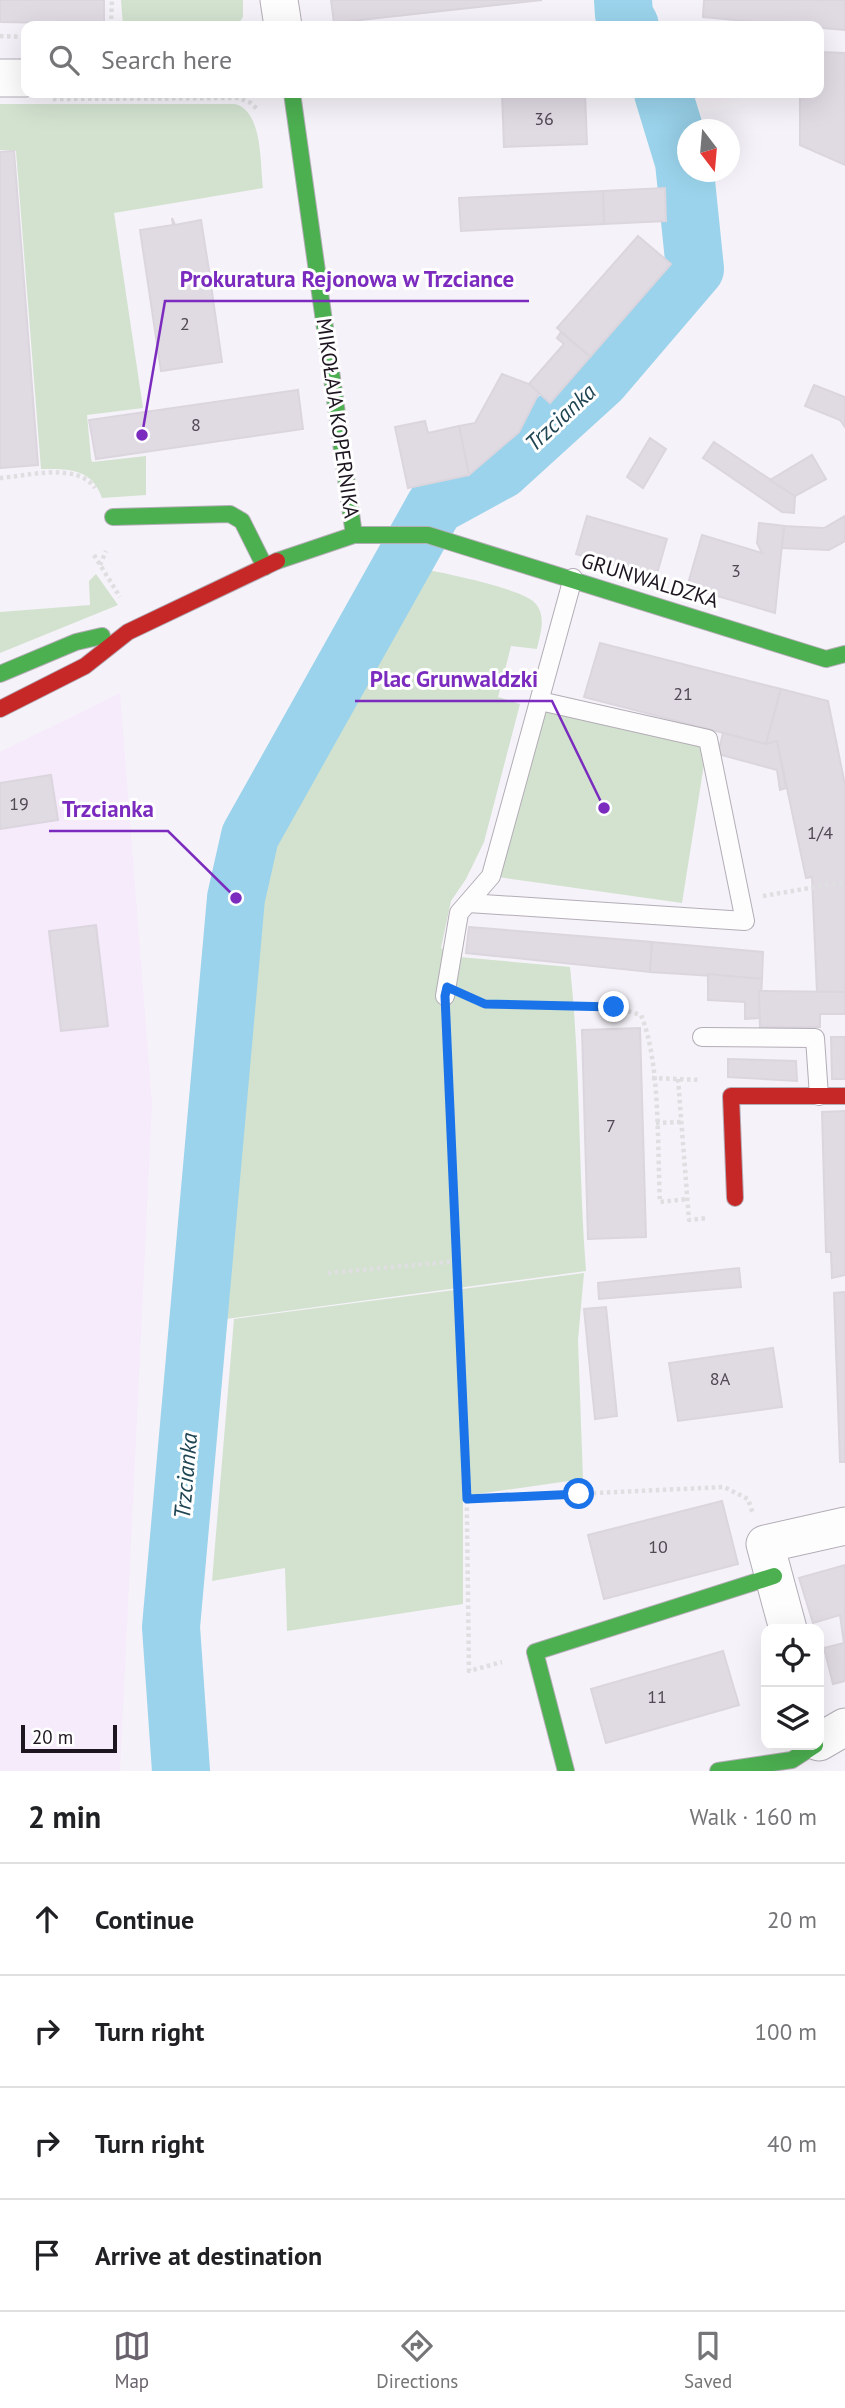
<!DOCTYPE html>
<meta charset="utf-8">
<style>
body{margin:0;font-family:"PT Sans",sans-serif;background:#f2f2f2;color:#202124}
.controls{position:absolute;right:21px;bottom:21px;display:grid;overflow:hidden;border-radius:14px;box-shadow:0 7px 28px #0002}
.controls button{width:63px;height:63px;display:grid;place-items:center;padding:0;border:0;border-bottom:2px solid #e0e0e0;background:#fff;color:#202124;font:35px sans-serif}
.compass{position:absolute;left:677px;top:119px;width:63px;height:63px;border-radius:50%;background:#fff;box-shadow:0 7px 28px #0002;rotate:164deg}
.scale{position:absolute;left:21px;bottom:18px;width:96px;box-sizing:border-box;padding-left:7px;border:4px solid #1d1520;border-top:0;font-size:19px;line-height:24px;white-space:nowrap;color:#1d1520;-webkit-text-stroke:5px #fff;paint-order:stroke}
.stop{position:absolute;width:21px;height:21px;margin:-16px;border:5px solid #1a73e8;border-radius:50%;background:#fff}
.stop.end{background:#1a73e8;border-color:#fff;box-shadow:0 2px 7px #0008}
.list{margin:0;padding:0;list-style:none}
h2{display:flex;justify-content:space-between;align-items:center;height:91px;margin:0;padding:0 28px;font-size:30px}
h2 small{font-size:23px;font-weight:400;color:#757577}
.list li{display:grid;grid-template-columns:46px 1fr auto;gap:21px;align-items:center;box-sizing:border-box;height:112px;padding:0 28px;border-top:2px solid #e0e0e0}
.list b{display:block;font-size:26px;white-space:nowrap}
.list em{font-size:23px;font-style:normal;color:#757577}
.icon{flex:none;width:38px;height:38px;fill:none;stroke:currentColor;stroke-width:2;stroke-linecap:round;stroke-linejoin:round}
.map{position:relative;flex:none;width:845px;height:1771px;overflow:hidden}
.search{position:absolute;background:#fff;box-shadow:0 7px 28px #0002;left:21px;right:21px;top:21px;height:77px;display:flex;align-items:center;gap:18px;box-sizing:border-box;padding:0 24px;border-radius:14px;color:#757577;font-size:26px}
.sheet{height:539px;background:#fff}
nav{display:flex;justify-content:space-around;align-items:center;box-sizing:border-box;height:98px;border-top:2px solid #e0e0e0;background:#fff;font-size:19px;color:#757577}
nav a{display:grid;justify-items:center;gap:4px}
nav .on{color:#69626c}
.map>svg:first-child{display:block}
.built{fill:#f5ebfb}
.green{fill:#d2e2cf}
.lines{fill:none;stroke-linecap:round;stroke-linejoin:round}
.river{stroke:#9ad3eb;stroke-width:58}
.building{fill:#e0dae3;stroke:#dbd5de;stroke-width:2}
.lane-casing{stroke:#b3adb6;stroke-width:20}
.street-casing{stroke:#b3adb6;stroke-width:39}
.fast-casing{stroke:#b3adb6;stroke-width:18}
.jam-casing{stroke:#b3adb6;stroke-width:18}
.path{stroke:#dfdee0;stroke-width:4.5;stroke-dasharray:3.5 3.5;stroke-linecap:butt}
.lane{stroke:#fefdfe;stroke-width:18}
.street{stroke:#fefdfe;stroke-width:37}
.fast{stroke:#4caf50;stroke-width:16}
.jam{stroke:#c62828;stroke-width:16}
.route{stroke:#1a73e8;stroke-width:9}
.labels{text-anchor:middle;dominant-baseline:central;stroke-width:6;stroke-linejoin:round;paint-order:stroke}
.number-label{font-size:18px;fill:#504853}
.street-label{font-size:21px;fill:#1d1520;stroke:#fff}
.water-label{font-size:23px;font-style:italic;fill:#204654;stroke:#fff}
.leader{fill:none;stroke:#7b2cbf;stroke-width:2.5}
.callout-dot{fill:#7b2cbf;stroke:#fff;stroke-width:2.5}
.callout-label{font-size:23px;text-anchor:middle;font-weight:bold;fill:#7b2cbf;stroke:#fff;stroke-width:6;stroke-linejoin:round;paint-order:stroke}
</style>
<div class="map">
<svg width="845" height="1771" viewBox="0 0 845 1771">
<rect width="100%" height="100%" fill="#f6f2f9"/>
<polygon class="built" points="120,693 152,1104 120,1771 0,1771 0,752"/>
<g class="green">
<polygon points="121,0 243,0 243,17 237,26 123,26"/>
<path d="M0,104H235C263,111 260,164 263,188L114,213L143,408L87,415L91,458L92,462L146,456V495L102,498C92,468 68,469 41,469L16,151L0,150Z"/>
<path d="M405,566C427,569 523,588 535,603C547,616 540,634 537,649L511,646L498,697L520,704L484,842L466,879L451,901L441,948L459,957L570,967C581,1068 578,1169 586,1271L203,1322L239,898L253,836Z"/>
<polygon points="96,574 118,605 0,653 0,612 90,605 89,581"/>
<polygon points="540,701 708,739 682,903 491,876"/>
<polygon points="584,1273 578,1340 583,1479 463,1496 463,1604 287,1631 285,1568 212,1581 234,1319"/>
</g>
<g class="lines">
<g class="river">
<polyline points="623,0 624,15 630,26"/>
<polyline points="181,1771 171,1627 236,898 250,836 435,506 501,470 601,379 695,269 684,162 663,93"/>
</g>
</g>
<g class="building">
<polygon points="0,0 104,0 104,24 0,22"/>
<polygon points="331,0 542,0 334,23"/>
<polygon points="704,0 845,0 845,30 703,17"/>
<polygon points="819,52 845,53 845,165 800,145 800,93 819,93"/>
<polygon points="502,93 585,93 587,144 504,147"/>
<polygon points="14,151 38,465 0,468 0,152"/>
<polygon points="665,188 666,221 604,224 603,191"/>
<polygon points="603,191 604,224 461,231 459,198"/>
<polygon points="172,218 175,225 201,220 211,283 218,282 211,285 222,362 161,371 140,230 173,225"/>
<polygon points="638,236 671,264 590,357 557,328"/>
<polygon points="561,332 590,357 550,403 529,384 564,344 557,338"/>
<polygon points="502,374 529,384 539,393 519,432 469,475 459,426 475,423"/>
<polygon points="814,385 845,397 845,427 840,420 805,406"/>
<polygon points="298,390 303,429 96,459 89,420"/>
<polygon points="425,421 428,433 459,426 469,475 408,488 395,427"/>
<polygon points="650,438 666,449 643,488 627,477"/>
<polygon points="714,442 795,496 794,513 782,512 703,458"/>
<polygon points="812,455 826,479 795,496 770,480"/>
<polygon points="587,516 667,539 656,577 576,554"/>
<polygon points="845,516 845,541 829,550 782,548 784,526 824,528"/>
<polygon points="759,523 784,526 775,613 687,587 702,535 762,553 757,543"/>
<polygon points="600,643 781,689 766,744 584,697"/>
<polygon points="781,689 828,701 845,785 845,992 817,992 812,877 806,878 777,741 766,744"/>
<polygon points="723,733 766,744 777,741 786,788 780,790 777,770 718,754"/>
<polygon points="51,775 58,820 0,829 0,783"/>
<polygon points="96,925 108,1026 61,1031 49,931"/>
<polygon points="469,927 652,942 650,972 466,953"/>
<polygon points="652,942 763,952 762,979 650,972"/>
<polygon points="708,974 762,979 760,1018 745,1019 745,1002 708,1000"/>
<polygon points="759,991 845,992 845,1014 820,1014 820,1027 760,1027"/>
<polygon points="640,1028 646,1237 588,1239 582,1030"/>
<polygon points="831,1037 845,1037 845,1079 832,1079"/>
<polygon points="728,1059 796,1061 797,1081 728,1077"/>
<polygon points="845,1111 845,1275 832,1278 831,1252 826,1252 822,1112"/>
<polygon points="739,1268 741,1287 599,1299 598,1283"/>
<polygon points="845,1292 845,1462 840,1462 834,1293"/>
<polygon points="606,1307 617,1416 595,1419 584,1309"/>
<polygon points="773,1348 782,1407 678,1421 669,1363"/>
<polygon points="722,1501 738,1564 604,1599 588,1535"/>
<polygon points="845,1565 845,1681 833,1684 824,1648 844,1643 840,1615 813,1623 799,1578"/>
<polygon points="723,1651 739,1705 606,1743 591,1689"/>
</g>
<g class="lines">
<g class="lane-casing">
<g id="lane">
<polyline points="468,903 745,921 708,739 540,701"/>
<polyline points="445,996 459,913 491,876 573,578"/>
<polyline points="702,1037 815,1038 819,1096"/>
</g>
</g>
<g class="street-casing">
<g id="street">
<polyline points="279,0 283,26"/>
<polyline points="0,78 26,78"/>
<polyline points="788,1629 765,1544 845,1526"/>
<polyline points="819,1742 845,1727"/>
</g>
</g>
<g class="fast-casing">
<g id="fast">
<polyline points="292,93 354,535"/>
<polyline points="113,517 230,514 242,521 265,567"/>
<polyline points="277,561 354,535 428,535 826,659 845,654"/>
<polyline points="0,674 76,642 102,636"/>
<polyline points="566,1771 535,1652 774,1576"/>
<polyline points="718,1771 792,1760 815,1745"/>
</g>
</g>
<g class="jam-casing">
<g id="jam">
<polyline points="0,709 85,666 128,632 277,561"/>
<polyline points="735,1198 731,1096 845,1096"/>
</g>
</g>
<g class="path">
<polyline points="111,26 112,0"/>
<polyline points="0,36 26,37"/>
<polyline points="53,99 239,98 251,103 258,110"/>
<path d="M0,478C27,476 77,462 95,488"/>
<polyline points="94,555 120,597"/>
<polyline points="100,565 106,551"/>
<polyline points="763,896 845,882"/>
<path d="M469,997L485,1004L614,1007L641,1015C661,1063 657,1148 660,1202L688,1199"/>
<polyline points="446,1018 466,1444 469,1671 502,1662"/>
<polyline points="652,1078 701,1080"/>
<polyline points="678,1079 689,1220 708,1218"/>
<polyline points="656,1123 681,1122"/>
<polyline points="328,1273 458,1261"/>
<polyline points="467,1499 724,1487 748,1499 753,1514"/>
</g>
<use href="#lane" class="lane"/>
<use href="#street" class="street"/>
<use href="#fast" class="fast"/>
<use href="#jam" class="jam"/>
</g>
<g class="lines">
<polyline class="route" points="579,1494 467,1499 445,996 447,987 485,1004 614,1007"/>
</g>
<g class="labels">
<g class="number-label">
<text x="544" y="118">36</text>
<text x="185" y="323">2</text>
<text x="196" y="424">8</text>
<text x="736" y="570">3</text>
<text x="683" y="693">21</text>
<text x="19" y="803">19</text>
<text x="820" y="832">1/4</text>
<text x="611" y="1125">7</text>
<text x="720" y="1378">8A</text>
<text x="658" y="1546">10</text>
<text x="657" y="1696">11</text>
</g>
<g class="street-label">
<text transform="translate(338 418) rotate(82)">MIKOŁAJA KOPERNIKA</text>
<text transform="translate(650 580) rotate(17)">GRUNWALDZKA</text>
</g>
<g class="water-label">
<text transform="translate(560 417) rotate(-43)">Trzcianka</text>
<text transform="translate(185 1476) rotate(-85)">Trzcianka</text>
</g>
</g>
<path class="leader" d="M142 435L165 301H529M604 808L552 701H355M236 898L168 831H49"/>
<g class="callout-dot">
<circle cx="142" cy="435" r="7"/>
<circle cx="604" cy="808" r="7"/>
<circle cx="236" cy="898" r="7"/>
</g>
<g class="callout-label">
<text x="347" y="287">Prokuratura Rejonowa w Trzciance</text>
<text x="454" y="687">Plac Grunwaldzki</text>
<text x="108" y="817">Trzcianka</text>
</g>
</svg>
<div class="controls">
<button><svg class="icon" aria-label="locate" viewBox="0 0 24 24"><circle cx="12" cy="12" r="6"/><path d="M12 2v4M12 18v4M2 12h4M18 12h4"/></svg></button>
<button><svg class="icon" aria-label="layers" viewBox="0 0 24 24"><path d="M12 4l9 5-9 5-9-5zM3 14l9 5 9-5"/></svg></button>
</div>
<svg class="compass" viewBox="-18 -18 36 36"><path d="M0-13l5 13h-10z" fill="#e53935"/><path d="M0 13l5-13h-10z" fill="#757577"/></svg>
<div class="scale">20 m</div>
<div class="stop" style="left:579px;top:1494px"></div>
<div class="stop end" style="left:614px;top:1007px"></div>
<div class="search"><svg class="icon" aria-label="search" viewBox="0 0 24 24"><circle cx="10" cy="10" r="6"/><path d="M15 15l6 6"/></svg>Search here</div>
</div>
<section class="sheet">
<h2>2 min<small>Walk · 160 m</small></h2>
<ul class="list">
<li><svg class="icon" aria-label="ahead" viewBox="0 0 24 24"><path d="M12 20V5M6 11l6-6 6 6"/></svg><div><b>Continue</b></div><em>20 m</em></li>
<li><svg class="icon" aria-label="right" viewBox="0 0 24 24"><path d="M7 20v-9h11M14 6l5 5-5 5"/></svg><div><b>Turn right</b></div><em>100 m</em></li>
<li><svg class="icon" aria-label="right" viewBox="0 0 24 24"><path d="M7 20v-9h11M14 6l5 5-5 5"/></svg><div><b>Turn right</b></div><em>40 m</em></li>
<li><svg class="icon" aria-label="arrive" viewBox="0 0 24 24"><path d="M6 21V4h12l-3 4 3 4H6"/></svg><div><b>Arrive at destination</b></div></li>
</ul>
</section>
<nav>
<a class="on"><svg class="icon" aria-label="map" viewBox="0 0 24 24"><path d="M3 6l6-2 6 2 6-2v14l-6 2-6-2-6 2zM9 4v14M15 6v14"/></svg>Map</a>
<a><svg class="icon" aria-label="directions" viewBox="0 0 24 24"><path d="M12 3l9 9-9 9-9-9zM9 14v-3h6M13 9l2 2-2 2"/></svg>Directions</a>
<a><svg class="icon" aria-label="saved" viewBox="0 0 24 24"><path d="M7 4h10v16l-5-4-5 4z"/></svg>Saved</a>
</nav>
